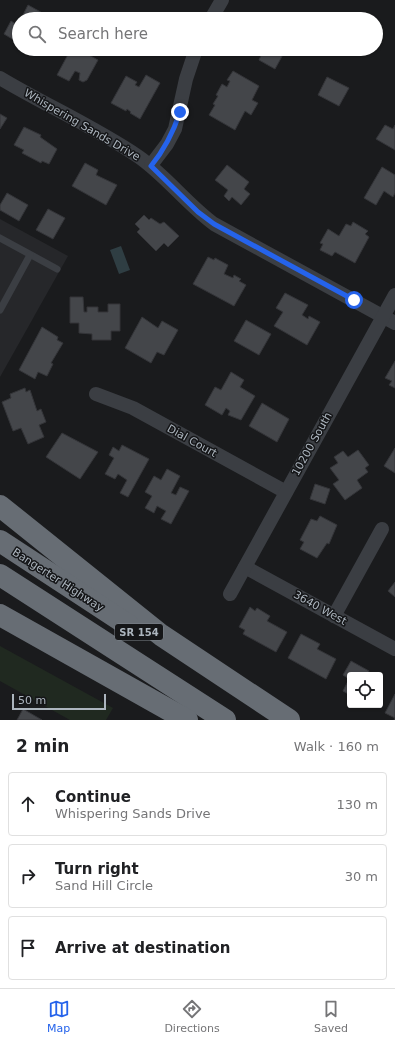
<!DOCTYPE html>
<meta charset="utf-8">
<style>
body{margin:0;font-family:"DejaVu Sans",sans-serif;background:#f2f2f2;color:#202124}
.controls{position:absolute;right:12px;bottom:12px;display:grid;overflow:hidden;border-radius:4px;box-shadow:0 1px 3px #0004}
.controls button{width:36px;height:36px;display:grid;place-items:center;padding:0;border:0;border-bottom:1px solid #e0e0e0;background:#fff;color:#202124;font:20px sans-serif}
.scale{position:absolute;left:12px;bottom:10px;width:94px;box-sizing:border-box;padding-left:4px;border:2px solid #acb5be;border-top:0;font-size:11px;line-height:14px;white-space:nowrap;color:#acb5be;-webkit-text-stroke:3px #151618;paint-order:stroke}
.stop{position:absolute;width:12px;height:12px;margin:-9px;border:3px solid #2563eb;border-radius:50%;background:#fff}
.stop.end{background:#2563eb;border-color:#fff;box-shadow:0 1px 4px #0008}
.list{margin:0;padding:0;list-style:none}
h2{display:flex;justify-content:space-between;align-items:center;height:52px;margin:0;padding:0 16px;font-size:17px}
h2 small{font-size:13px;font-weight:400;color:#757577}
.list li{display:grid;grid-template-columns:26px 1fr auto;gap:12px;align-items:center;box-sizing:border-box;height:64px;margin:0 8px 8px;padding:0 8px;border:1px solid #e0e0e0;border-radius:4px}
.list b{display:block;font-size:15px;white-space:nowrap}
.list p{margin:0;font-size:13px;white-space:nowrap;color:#757577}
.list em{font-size:13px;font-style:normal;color:#757577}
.icon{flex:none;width:22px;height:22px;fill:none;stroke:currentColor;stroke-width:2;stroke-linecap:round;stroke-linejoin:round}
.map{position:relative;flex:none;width:395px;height:720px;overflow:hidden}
.search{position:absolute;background:#fff;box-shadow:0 1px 3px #0004;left:12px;right:12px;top:12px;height:44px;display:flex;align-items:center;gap:10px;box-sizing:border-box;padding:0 14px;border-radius:22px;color:#757577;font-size:15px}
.sheet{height:268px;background:#fff}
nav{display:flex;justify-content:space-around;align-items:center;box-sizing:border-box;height:56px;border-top:1px solid #e0e0e0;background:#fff;font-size:11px;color:#757577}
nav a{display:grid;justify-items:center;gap:2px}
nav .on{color:#2563eb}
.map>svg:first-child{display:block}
.built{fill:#26272a}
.green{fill:#202920}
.water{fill:#2f3e43}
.building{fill:#44464a;stroke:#343539}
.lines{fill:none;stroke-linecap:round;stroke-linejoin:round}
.lane{stroke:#3b3e43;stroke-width:7}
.street{stroke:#3b3e43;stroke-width:14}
.highway{stroke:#676d74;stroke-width:22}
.route{stroke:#2563eb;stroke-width:5}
.labels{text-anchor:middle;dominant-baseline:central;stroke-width:3;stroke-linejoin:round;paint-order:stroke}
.shield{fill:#151618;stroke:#7f858c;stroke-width:1}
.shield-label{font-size:10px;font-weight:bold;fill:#acb5be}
.street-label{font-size:11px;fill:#acb5be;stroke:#151618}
</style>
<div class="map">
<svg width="395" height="720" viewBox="0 0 395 720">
<rect width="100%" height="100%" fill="#1a1b1d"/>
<polygon class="built" points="0,219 68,256 0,377"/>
<polygon class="green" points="0,646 113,708 106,720 70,720 0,681"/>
<polygon class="water" points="121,246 130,270 119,274 110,250"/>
<g class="building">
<polygon points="28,5 46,15 44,19 21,19"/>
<polygon points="276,14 286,19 274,19"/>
<polygon points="11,21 17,25 19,22 19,43 4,34"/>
<polygon points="71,49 78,49 98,60 87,80 83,82 79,80 80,73 75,71 69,81 57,75"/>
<polygon points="286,49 275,69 259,60 263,51 260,49"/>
<polygon points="233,71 259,86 252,100 258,103 251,115 245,111 235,130 209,115 215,105 213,104 218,96 216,95 222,84 227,87 230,81 227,80"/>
<polygon points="146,75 160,83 140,119 130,113 131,112 127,109 126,111 111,103 126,76 137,82 135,85 139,87"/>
<polygon points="327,77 349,88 339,106 318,95"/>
<polygon points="0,114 7,118 0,129"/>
<polygon points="385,125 393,129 395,125 395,150 376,139"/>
<polygon points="24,127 41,135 40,137 57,149 49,164 42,161 41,163 22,153 24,150 14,145"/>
<polygon points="85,163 98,170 96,175 117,185 106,205 72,186"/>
<polygon points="227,165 249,182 244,189 250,194 241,205 232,197 229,201 224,196 228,190 215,180"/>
<polygon points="382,167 395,175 395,193 393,197 384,191 376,205 364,198"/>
<polygon points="7,193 28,205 19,221 0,210 0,205"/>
<polygon points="48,209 65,218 53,239 36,230"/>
<polygon points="144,215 149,220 151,218 160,224 164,222 179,236 168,247 164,243 156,251 137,232 140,229 135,224"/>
<polygon points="353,222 368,231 365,234 369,237 355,263 335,252 332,256 320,250 323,244 320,243 328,229 339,236 346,224 351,226"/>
<polygon points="208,257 214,260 215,258 228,265 224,274 233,278 234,275 241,279 239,281 246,285 234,306 193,284"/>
<polygon points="285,293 308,305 302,315 308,319 309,316 320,322 307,345 274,326 283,312 276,308"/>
<polygon points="70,297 83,297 84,312 87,312 87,307 98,307 98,312 108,312 108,304 120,304 120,331 111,331 111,340 92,340 92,334 79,333 79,323 70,323"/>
<polygon points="142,317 158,328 162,321 178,330 164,355 157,352 151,363 125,348"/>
<polygon points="246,320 271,334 259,355 234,341"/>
<polygon points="42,327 58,337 57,340 63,343 51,363 53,364 47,376 38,372 35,379 19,370"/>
<polygon points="395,361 395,388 389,385 392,381 385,378"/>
<polygon points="231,372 244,380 240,387 255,396 241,420 228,415 230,411 226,408 222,415 205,405 215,387 221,390"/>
<polygon points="25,388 26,392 30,390 37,411 41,409 46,422 39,425 44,437 28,444 21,428 13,431 2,402 11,398 10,394"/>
<polygon points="262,403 289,419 277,442 249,426"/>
<polygon points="62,433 98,452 80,479 46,457"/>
<polygon points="122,445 149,459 128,497 120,493 127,480 118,474 115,479 105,474 114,458 109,455 113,447 119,451"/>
<polygon points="395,448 395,473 384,466"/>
<polygon points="358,450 369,465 365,468 368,472 357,480 362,488 345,500 333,484 339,480 330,468 338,463 334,457 343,451 348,457"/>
<polygon points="167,469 180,476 171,493 176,495 180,487 189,491 171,524 161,519 166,511 157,506 154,513 145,508 152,496 145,492 154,476 161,480"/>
<polygon points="315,484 330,489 325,504 310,499"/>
<polygon points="320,516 337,525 329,544 327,543 317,558 300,549 304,542 300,540 311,519 317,521"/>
<polygon points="395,582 395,597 388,591"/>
<polygon points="250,607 255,611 257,608 270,616 267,621 287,632 276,652 243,634 245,630 239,627"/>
<polygon points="301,634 320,644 317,649 336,659 326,679 288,658"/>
<polygon points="351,661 369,671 367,675 350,675 350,695 343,691 349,679 343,675"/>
<polygon points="395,694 395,720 394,720 395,718 385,713"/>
<polygon points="23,709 42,720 17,720"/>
</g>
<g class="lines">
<g class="lane">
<polyline points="0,238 57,269"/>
<polyline points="0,310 30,255"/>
</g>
<g class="street">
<polyline points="211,19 222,0"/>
<path d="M0,78C45,105 95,127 139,157C166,176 187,204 214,224L395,323"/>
<polyline points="151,165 167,144 175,129 186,79 196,49"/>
<polyline points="96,394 133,408 286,492"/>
<polyline points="245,567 395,649"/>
<polyline points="230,594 395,295"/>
<polyline points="334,616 382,529"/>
</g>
<g class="highway">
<polyline points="0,506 161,635 289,720"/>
<polyline points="0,541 128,625"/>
<polyline points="0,575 225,720"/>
<polyline points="0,615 187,720"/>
</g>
</g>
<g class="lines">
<path class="route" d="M180,112C173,133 165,149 151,166L198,212L214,224L354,300"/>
</g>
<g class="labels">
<rect class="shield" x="115" y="624" width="48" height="16" rx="3"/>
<g class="shield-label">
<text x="139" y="632">SR 154</text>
</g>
<g class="street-label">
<text transform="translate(82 125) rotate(30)">Whispering Sands Drive</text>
<text transform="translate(192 441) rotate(29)">Dial Court</text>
<text transform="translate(312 444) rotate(-61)">10200 South</text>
<text transform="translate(58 580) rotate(33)">Bangerter Highway</text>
<text transform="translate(320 608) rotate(29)">3640 West</text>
</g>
</g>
</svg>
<div class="controls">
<button><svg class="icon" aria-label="locate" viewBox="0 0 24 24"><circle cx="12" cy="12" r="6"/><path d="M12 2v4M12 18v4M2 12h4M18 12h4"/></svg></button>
</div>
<div class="scale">50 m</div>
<div class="stop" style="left:354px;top:300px"></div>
<div class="stop end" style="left:180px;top:112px"></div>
<div class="search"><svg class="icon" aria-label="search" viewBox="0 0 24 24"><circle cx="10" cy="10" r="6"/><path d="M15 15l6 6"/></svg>Search here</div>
</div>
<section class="sheet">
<h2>2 min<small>Walk · 160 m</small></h2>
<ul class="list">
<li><svg class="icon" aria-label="ahead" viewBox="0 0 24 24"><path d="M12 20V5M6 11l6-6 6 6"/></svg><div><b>Continue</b><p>Whispering Sands Drive</p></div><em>130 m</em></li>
<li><svg class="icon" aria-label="right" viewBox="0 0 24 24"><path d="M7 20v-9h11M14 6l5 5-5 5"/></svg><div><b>Turn right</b><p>Sand Hill Circle</p></div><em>30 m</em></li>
<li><svg class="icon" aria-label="arrive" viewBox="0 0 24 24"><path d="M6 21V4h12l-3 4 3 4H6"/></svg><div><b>Arrive at destination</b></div></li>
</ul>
</section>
<nav>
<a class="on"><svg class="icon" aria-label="map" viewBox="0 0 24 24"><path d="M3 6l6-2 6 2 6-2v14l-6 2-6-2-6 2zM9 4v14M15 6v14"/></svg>Map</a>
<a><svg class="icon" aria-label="directions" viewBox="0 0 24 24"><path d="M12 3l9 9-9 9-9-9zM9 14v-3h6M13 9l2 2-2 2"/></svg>Directions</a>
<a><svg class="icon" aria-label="saved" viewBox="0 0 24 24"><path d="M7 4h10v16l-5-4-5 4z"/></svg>Saved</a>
</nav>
